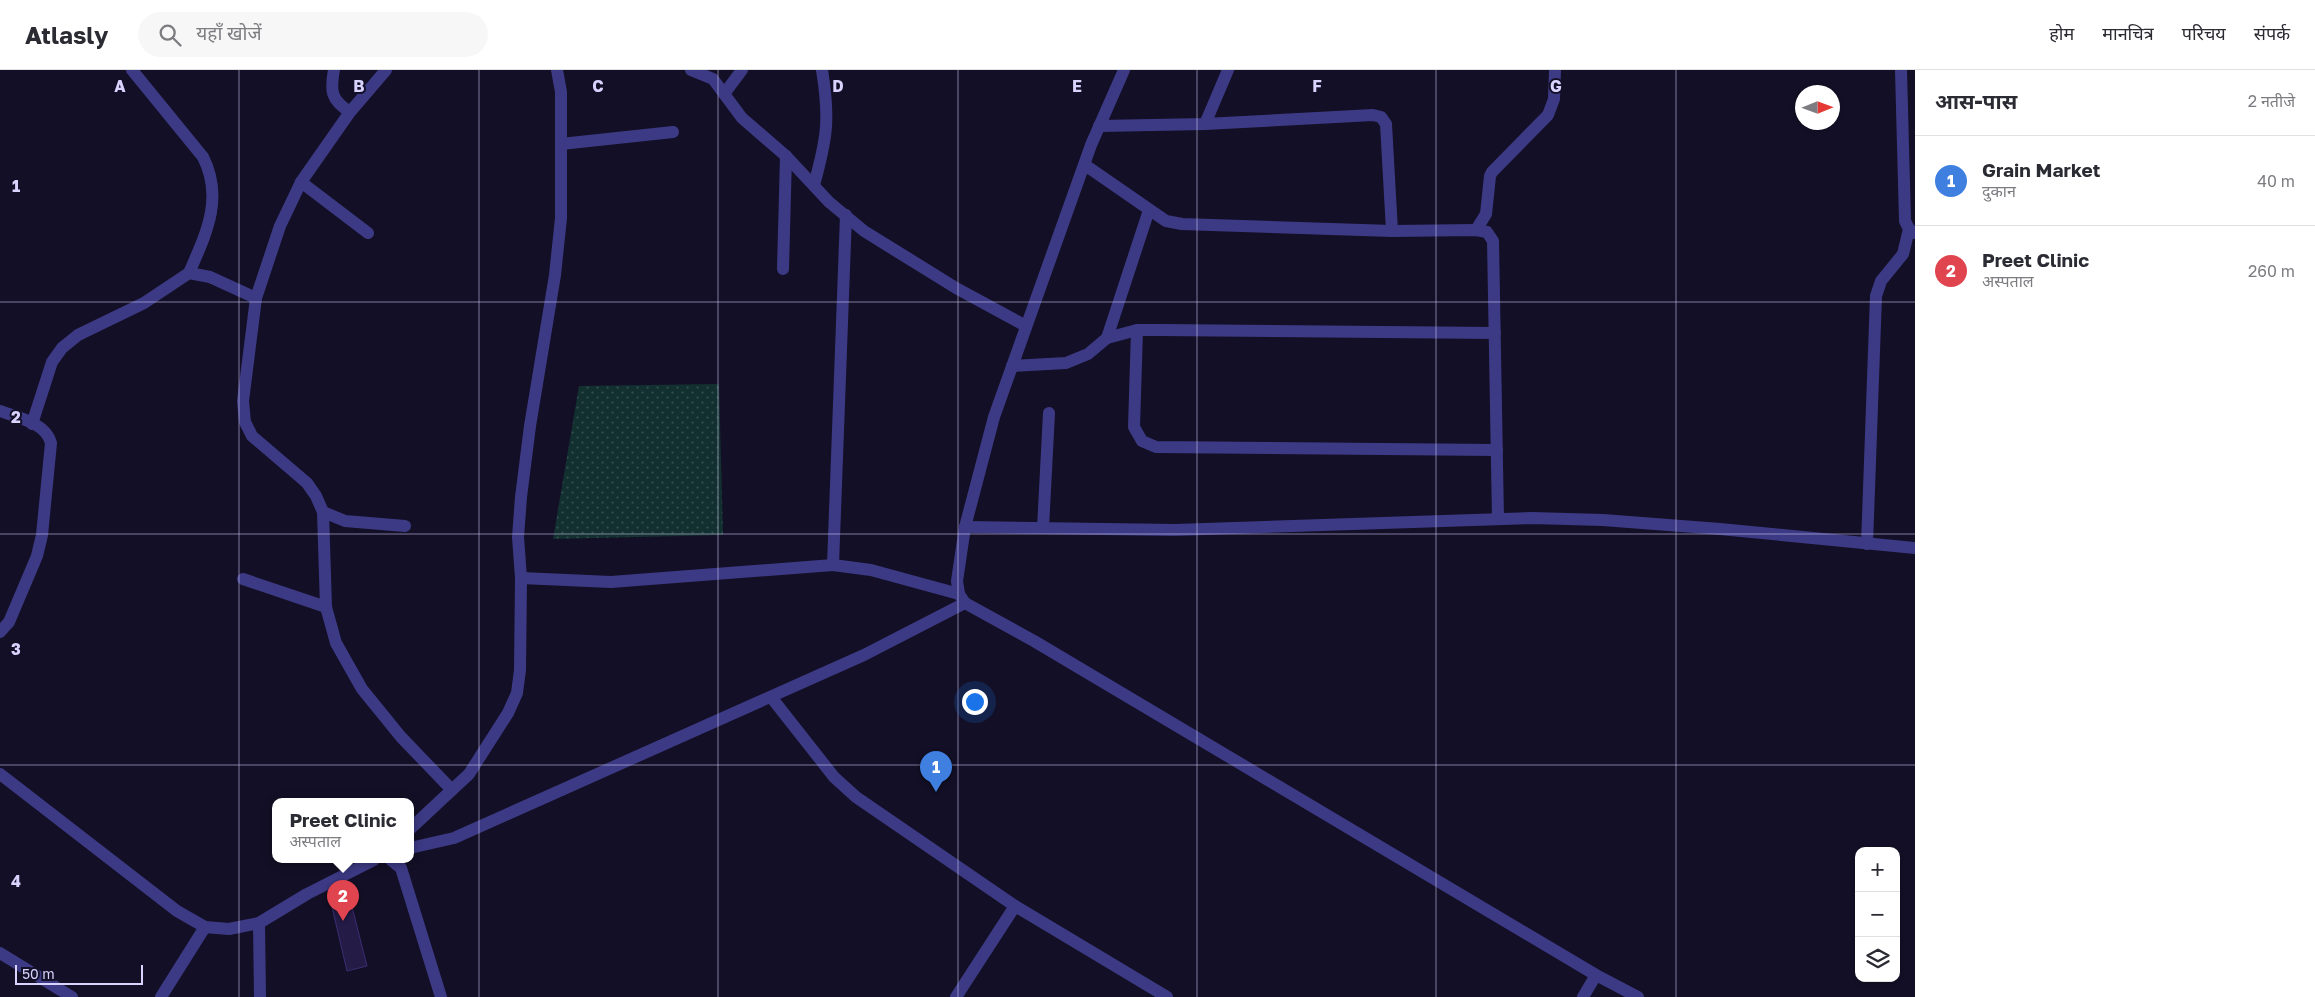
<!DOCTYPE html>
<html lang="hi">
<meta charset="utf-8">
<style>
body{margin:0;font-family:"Golos Text","Noto Sans Devanagari",sans-serif;background:#f7f7f7;color:#2b2b33}
.controls{position:absolute;right:15px;bottom:15px;display:grid;overflow:hidden;border-radius:10px;box-shadow:0 1px 4px #0004}
.controls button{width:45px;height:45px;display:grid;place-items:center;padding:0;border:0;border-bottom:1px solid #e1e1e2;background:#fff;color:#2b2b33;font:25px sans-serif}
.compass{position:absolute;left:1795px;top:15px;width:45px;height:45px;border-radius:50%;background:#fff;box-shadow:0 1px 4px #0004;rotate:89deg}
.scale{position:absolute;left:15px;bottom:12px;width:128px;box-sizing:border-box;padding-left:5px;border:2px solid #d9d4ff;border-top:0;font-size:14px;line-height:18px;white-space:nowrap;color:#d9d4ff;-webkit-text-stroke:4px #130f26;paint-order:stroke}
.you{position:absolute;left:974px;top:631px;width:18px;height:18px;margin:-12px;border:4px solid #fff;border-radius:50%;background:#1a73e8;box-shadow:0 0 0 8px #1a73e833}
.badge{display:grid;place-items:center;width:32px;height:32px;border-radius:50%;background:#0f766e;color:#fff;font-size:16px;font-weight:700}
.pin{position:absolute;translate:-50% -41px;filter:drop-shadow(0 1px 2px #0008)}
.pin::after{content:'';position:absolute;top:26px;width:18px;height:15px;background:inherit;clip-path:polygon(0 0,100% 0,50% 100%)}
.popup{position:absolute;left:272px;top:728px;width:142px;height:65px;box-sizing:border-box;display:grid;place-content:center;border-radius:10px;background:#fff;filter:drop-shadow(0 1px 4px #0005);font-size:16px;white-space:nowrap;color:#7c7c81}
.popup b{font-size:19px;color:#2b2b33}
.popup::after{content:'';position:absolute;left:50%;top:100%;margin-left:-10px;border:10px solid transparent;border-top-color:#fff}
.list{margin:0;padding:0;list-style:none}
h2{display:flex;justify-content:space-between;align-items:center;height:65px;margin:0;padding:0 20px;font-size:21px}
h2 small{font-size:16px;font-weight:400;color:#7c7c81}
.list li{display:grid;grid-template-columns:32px 1fr auto;gap:15px;align-items:center;box-sizing:border-box;height:90px;padding:0 20px;border-top:1px solid #e1e1e2}
.list b{display:block;font-size:19px;white-space:nowrap}
.list p{margin:0;font-size:16px;white-space:nowrap;color:#7c7c81}
.list em{font-size:16px;font-style:normal;color:#7c7c81}
.icon{flex:none;width:28px;height:28px;fill:none;stroke:currentColor;stroke-width:2;stroke-linecap:round;stroke-linejoin:round}
.map{position:relative;flex:none;width:1915px;height:927px;overflow:hidden}
header{display:flex;align-items:center;gap:30px;box-sizing:border-box;height:70px;padding:0 25px;background:#fff;border-bottom:1px solid #e1e1e2}
header strong{font-size:24px}
nav{display:flex;gap:28px;margin-inline-start:auto;font-size:18px}
.search{width:350px;height:45px;background:#f7f7f7;display:flex;align-items:center;gap:12px;box-sizing:border-box;padding:0 18px;border-radius:28px;color:#7c7c81;font-size:19px}
main{display:flex}
aside{flex:1;background:#fff}
.map>svg:first-child{display:block}
.park{fill:url(#park-dots)}
.building{fill:#241b47;stroke:#3b2d73}
.lines{fill:none;stroke-linecap:round;stroke-linejoin:round}
.minor{stroke:#3d3a85;stroke-width:12}
.grid{fill:none;stroke:#d9d4ff;stroke-width:1;stroke-opacity:0.55}
.grid-label{font-size:16px;text-anchor:middle;font-weight:bold;fill:#d9d4ff;stroke:#130f26;stroke-width:4;stroke-linejoin:round;paint-order:stroke}
</style>
<header>
<strong>Atlasly</strong>
<div class="search"><svg class="icon" aria-label="search" viewBox="0 0 24 24"><circle cx="10" cy="10" r="6"/><path d="M15 15l6 6"/></svg>यहाँ खोजें</div>
<nav><a>होम</a><a>मानचित्र</a><a>परिचय</a><a>संपर्क</a></nav>
</header>
<main>
<div class="map">
<svg width="1915" height="927" viewBox="0 0 1915 927">
<defs>
<pattern id="park-dots" width="8" height="8" patternUnits="userSpaceOnUse" patternTransform="scale(1.25)"><rect width="8" height="8" fill="#12302f"/><path d="M2 2h.1M6 6h.1" fill="none" stroke="#344d4e" stroke-width="1.8" stroke-linecap="round"/></pattern>
</defs>
<rect width="100%" height="100%" fill="#130f26"/>
<polygon class="park" points="719,314 723,465 553,469 579,316"/>
<polygon class="building" points="351,833 367,896 347,901 332,837"/>
<g class="lines">
<g class="minor">
<path d="M132,0L203,87C224,128 206,164 189,203"/>
<path d="M334,0C330,21 331,30 350,42"/>
<polyline points="386,0 350,42 301,112 280,156 256,228 243,331 245,352 252,366 307,413 316,426 323,442 326,537 336,573 362,619 401,667 452,720"/>
<polyline points="691,0 713,9 742,48 786,86 829,132 864,161 956,218 1026,256"/>
<polyline points="1124,0 1091,75 994,347 965,457 957,511 959,524 965,533 1034,571 1596,905 1638,927"/>
<polyline points="1901,0 1905,151 1909,159 1915,163"/>
<polyline points="724,24 742,0"/>
<polyline points="1205,54 1228,0"/>
<polyline points="1099,56 1205,54 1373,45 1381,47 1386,54 1392,161"/>
<polyline points="561,74 673,62"/>
<polyline points="1085,95 1166,151 1182,154 1392,161 1476,160 1487,162 1493,171 1498,449"/>
<polyline points="301,112 368,163"/>
<path d="M814,115C827,68 830,49 822,0"/>
<polyline points="1476,160 1486,144 1490,106 1492,102 1548,45 1554,29 1555,0"/>
<polyline points="783,199 786,86"/>
<polyline points="1137,260 1134,357 1142,371 1156,377 1497,380"/>
<polyline points="1107,268 1137,260 1160,260 1495,263"/>
<polyline points="1012,296 1066,293 1088,284 1107,268 1149,140"/>
<path d="M0,341C19,348 46,353 51,373L42,465L37,486L9,552L0,562"/>
<polyline points="32,354 52,292 62,278 78,265 144,233 189,203 210,207 256,228"/>
<polyline points="323,442 345,451 405,456"/>
<polyline points="965,457 1175,460 1532,448 1603,450 1720,459 1915,478"/>
<polyline points="1043,458 1049,343"/>
<polyline points="1867,474 1876,226 1881,211 1903,184 1909,159"/>
<polyline points="833,495 846,145"/>
<polyline points="521,508 611,512 833,495 871,500 959,524"/>
<polyline points="243,509 326,537"/>
<polyline points="771,627 834,707 856,727 1015,836 1167,927"/>
<polyline points="0,704 177,841 205,857 229,859 259,853 307,824 374,790"/>
<polyline points="410,759 469,704 508,643 517,623 520,600 521,508 518,467 521,427 530,356 555,205 561,148 561,22 557,0"/>
<polyline points="410,778 454,768 864,585 965,533"/>
<polyline points="391,790 401,798 441,927"/>
<polyline points="259,853 260,927"/>
<polyline points="0,883 72,927"/>
<polyline points="161,927 205,857"/>
<polyline points="956,927 1015,836"/>
<polyline points="1583,927 1596,905"/>
</g>
</g>
<path class="grid" d="M239,0V927M479,0V927M718,0V927M958,0V927M1197,0V927M1436,0V927M1676,0V927M0,232H1915M0,464H1915M0,695H1915"/>
<g class="grid-label">
<text x="120" y="22">A</text>
<text x="359" y="22">B</text>
<text x="598" y="22">C</text>
<text x="838" y="22">D</text>
<text x="1077" y="22">E</text>
<text x="1317" y="22">F</text>
<text x="1556" y="22">G</text>
<text x="16" y="122">1</text>
<text x="16" y="353">2</text>
<text x="16" y="585">3</text>
<text x="16" y="817">4</text>
</g>
</svg>
<div class="controls">
<button>+</button>
<button>−</button>
<button><svg class="icon" aria-label="layers" viewBox="0 0 24 24"><path d="M12 4l9 5-9 5-9-5zM3 14l9 5 9-5"/></svg></button>
</div>
<svg class="compass" viewBox="-18 -18 36 36"><path d="M0-13l5 13h-10z" fill="#e53935"/><path d="M0 13l5-13h-10z" fill="#7c7c81"/></svg>
<div class="scale">50 m</div>
<div class="you"></div>
<div class="pin badge" style="left:936px;top:722px;background:#3f7fe0">1</div>
<div class="pin badge" style="left:343px;top:851px;background:#e0444e">2</div>
<div class="popup"><b>Preet Clinic</b>अस्पताल</div>
</div>
<aside>
<h2>आस-पास<small>2 नतीजे</small></h2>
<ul class="list">
<li><span class="badge" style="background:#3f7fe0">1</span><div><b>Grain Market</b><p>दुकान</p></div><em>40 m</em></li>
<li><span class="badge" style="background:#e0444e">2</span><div><b>Preet Clinic</b><p>अस्पताल</p></div><em>260 m</em></li>
</ul>
</aside>
</main>
